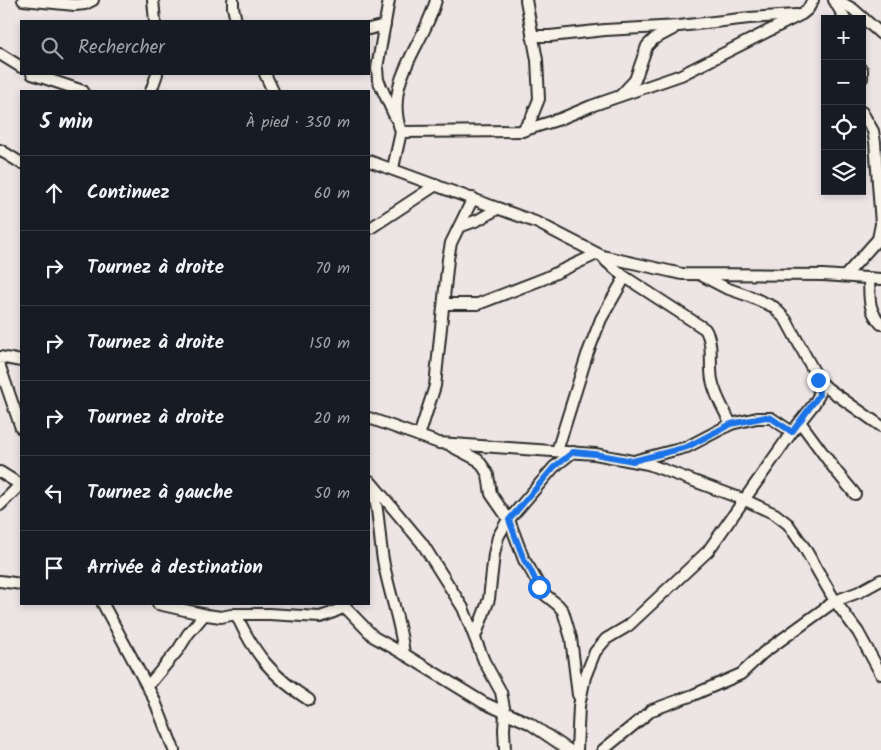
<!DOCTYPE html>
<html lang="fr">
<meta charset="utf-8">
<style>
body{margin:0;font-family:Kalam,sans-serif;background:#242831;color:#f1f3f6}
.controls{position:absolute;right:15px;top:15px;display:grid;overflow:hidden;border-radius:0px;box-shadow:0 2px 8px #0003}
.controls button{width:45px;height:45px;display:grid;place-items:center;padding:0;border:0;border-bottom:1px solid #363941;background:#171b24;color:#f1f3f6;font:25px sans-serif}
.stop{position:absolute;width:15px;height:15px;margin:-11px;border:4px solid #1a73e8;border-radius:50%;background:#fff}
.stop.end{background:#1a73e8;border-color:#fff;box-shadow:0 1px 5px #0008}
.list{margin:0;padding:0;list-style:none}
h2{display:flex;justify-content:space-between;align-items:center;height:65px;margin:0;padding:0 20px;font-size:21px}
h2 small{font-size:16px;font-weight:400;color:#9ea1a6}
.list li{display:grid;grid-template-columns:32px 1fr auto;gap:15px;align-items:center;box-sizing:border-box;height:75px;padding:0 20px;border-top:1px solid #363941}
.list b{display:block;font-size:19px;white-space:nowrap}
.list em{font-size:16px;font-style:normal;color:#9ea1a6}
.icon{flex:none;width:28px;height:28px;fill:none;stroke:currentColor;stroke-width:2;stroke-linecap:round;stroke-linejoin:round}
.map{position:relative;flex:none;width:881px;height:750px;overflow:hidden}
.search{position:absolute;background:#171b24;box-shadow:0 2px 8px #0003;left:20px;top:20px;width:350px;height:55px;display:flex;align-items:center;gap:12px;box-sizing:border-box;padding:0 18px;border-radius:0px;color:#9ea1a6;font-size:19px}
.panel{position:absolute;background:#171b24;box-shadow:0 2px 8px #0003;left:20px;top:90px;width:350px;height:515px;border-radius:0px}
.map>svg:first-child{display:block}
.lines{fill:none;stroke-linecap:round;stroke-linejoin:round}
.minor-casing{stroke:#2b2b2b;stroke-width:14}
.minor{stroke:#f7f3e8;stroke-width:10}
.route{stroke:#1a73e8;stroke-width:6}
</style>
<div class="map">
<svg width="881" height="750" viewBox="0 0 881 750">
<rect width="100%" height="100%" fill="#ede5e5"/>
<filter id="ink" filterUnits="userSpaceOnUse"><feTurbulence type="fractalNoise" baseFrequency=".02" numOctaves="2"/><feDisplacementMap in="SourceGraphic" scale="10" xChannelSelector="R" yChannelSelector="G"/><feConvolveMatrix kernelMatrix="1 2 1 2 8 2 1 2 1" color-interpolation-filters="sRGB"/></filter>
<g filter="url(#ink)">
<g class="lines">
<g class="minor-casing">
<g id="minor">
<polyline points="23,0 75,5 85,4 93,0"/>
<polyline points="153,0 155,21"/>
<polyline points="233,0 233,7 236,21"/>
<polyline points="389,0 377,68 378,80 395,117"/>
<polyline points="834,0 845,19"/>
<polyline points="837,0 853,9 881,34"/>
<polyline points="369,29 385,25"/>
<polyline points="532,36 550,36 605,30 679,26 749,18 796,15"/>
<polyline points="0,54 21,67"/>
<polyline points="862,70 862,78"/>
<polyline points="32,74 83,91"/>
<polyline points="265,74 273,91"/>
<polyline points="151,91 157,74"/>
<polyline points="621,95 635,80 647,46 654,39 673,29"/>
<polyline points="522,131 531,119 539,99 537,60 526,0"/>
<path d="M401,132C383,80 424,46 436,0"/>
<polyline points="0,150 21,163"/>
<polyline points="369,161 538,223 602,256 682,274 823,275 881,279"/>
<polyline points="393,168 401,132 522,131 560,119 591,106 681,75 802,14 808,9 813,0"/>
<polyline points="459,227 478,220 499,208"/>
<polyline points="369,229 436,185"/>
<path d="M602,256L607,262L625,277L705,329C714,343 709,364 712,380C715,396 724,410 731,424"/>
<polyline points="701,275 726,288 749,296 774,307 786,320 818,379 827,388 881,426"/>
<polyline points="845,276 878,239 881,224 875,142 873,131 862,112"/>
<path d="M869,278C870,298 867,308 881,324"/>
<polyline points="444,304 478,304 543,279 597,254"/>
<polyline points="0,357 21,361"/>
<polyline points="0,367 21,428"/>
<polyline points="369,418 439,443 595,454 648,464 745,500 775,514 788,524 804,547 835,601 858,632 881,674"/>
<polyline points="800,422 836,471 855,494"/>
<polyline points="419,436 435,386 448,259 451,243 473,198"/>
<polyline points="451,446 478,460 484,468 488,475 491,494 509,520 524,560 530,569 543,593 558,605 563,611 571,638 578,695"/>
<polyline points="557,451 587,355 601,319 625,277"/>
<polyline points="637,460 687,447 731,424 757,418 771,418 792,432"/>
<polyline points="0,472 21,485"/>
<polyline points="370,481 422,543 463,608 484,661 501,692 505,713 504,730 505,750"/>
<path d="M372,486C381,515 378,545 386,574C392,601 401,626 404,654"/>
<polyline points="0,505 21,484"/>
<polyline points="0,581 21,584"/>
<polyline points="103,604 154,699 174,750"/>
<polyline points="158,604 207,615 221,617 236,614 269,614 320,617 329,614 345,607"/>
<polyline points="342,604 374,637 404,654 484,703 529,723 569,750"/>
<path d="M236,614C254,654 273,677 309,700"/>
<polyline points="475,637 489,599 494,554 498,537 506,523 554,467 573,452"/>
<polyline points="147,687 178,650 188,634 204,615"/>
<polyline points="577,750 579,706 585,677 595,652 606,639 628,626 708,551 792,432 814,404 819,395 818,379"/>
<polyline points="603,750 652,710 693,695 741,674 763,653 835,601 859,592 881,580"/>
</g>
</g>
<use href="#minor" class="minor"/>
</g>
</g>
<g class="lines" filter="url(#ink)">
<polyline class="route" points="539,587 530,569 524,560 509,520 554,467 573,452 595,454 633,461 687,447 731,424 766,417 771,418 792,432 819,395 818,380"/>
</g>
</svg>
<div class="controls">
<button>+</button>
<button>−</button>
<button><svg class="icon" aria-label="locate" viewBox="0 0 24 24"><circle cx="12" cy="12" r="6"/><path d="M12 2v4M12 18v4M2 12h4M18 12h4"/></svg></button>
<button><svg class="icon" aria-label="layers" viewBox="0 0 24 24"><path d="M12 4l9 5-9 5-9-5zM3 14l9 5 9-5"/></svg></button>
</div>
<div class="stop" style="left:539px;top:587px"></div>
<div class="stop end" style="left:818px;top:380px"></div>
<div class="search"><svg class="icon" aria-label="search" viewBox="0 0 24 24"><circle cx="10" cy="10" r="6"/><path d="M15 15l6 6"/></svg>Rechercher</div>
<section class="panel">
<h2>5 min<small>À pied · 350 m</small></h2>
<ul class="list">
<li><svg class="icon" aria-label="ahead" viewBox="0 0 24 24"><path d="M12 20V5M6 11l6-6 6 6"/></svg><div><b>Continuez</b></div><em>60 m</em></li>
<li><svg class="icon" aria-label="right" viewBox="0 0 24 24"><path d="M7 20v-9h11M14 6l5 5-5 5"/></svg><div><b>Tournez à droite</b></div><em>70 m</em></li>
<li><svg class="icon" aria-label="right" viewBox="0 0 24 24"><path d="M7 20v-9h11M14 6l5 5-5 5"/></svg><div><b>Tournez à droite</b></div><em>150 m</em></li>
<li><svg class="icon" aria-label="right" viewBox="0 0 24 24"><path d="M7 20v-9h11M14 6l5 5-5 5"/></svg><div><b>Tournez à droite</b></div><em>20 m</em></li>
<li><svg class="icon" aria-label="left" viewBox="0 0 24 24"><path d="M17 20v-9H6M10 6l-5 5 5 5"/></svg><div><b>Tournez à gauche</b></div><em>50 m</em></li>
<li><svg class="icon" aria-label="arrive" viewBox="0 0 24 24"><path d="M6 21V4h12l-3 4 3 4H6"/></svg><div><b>Arrivée à destination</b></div></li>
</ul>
</section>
</div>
